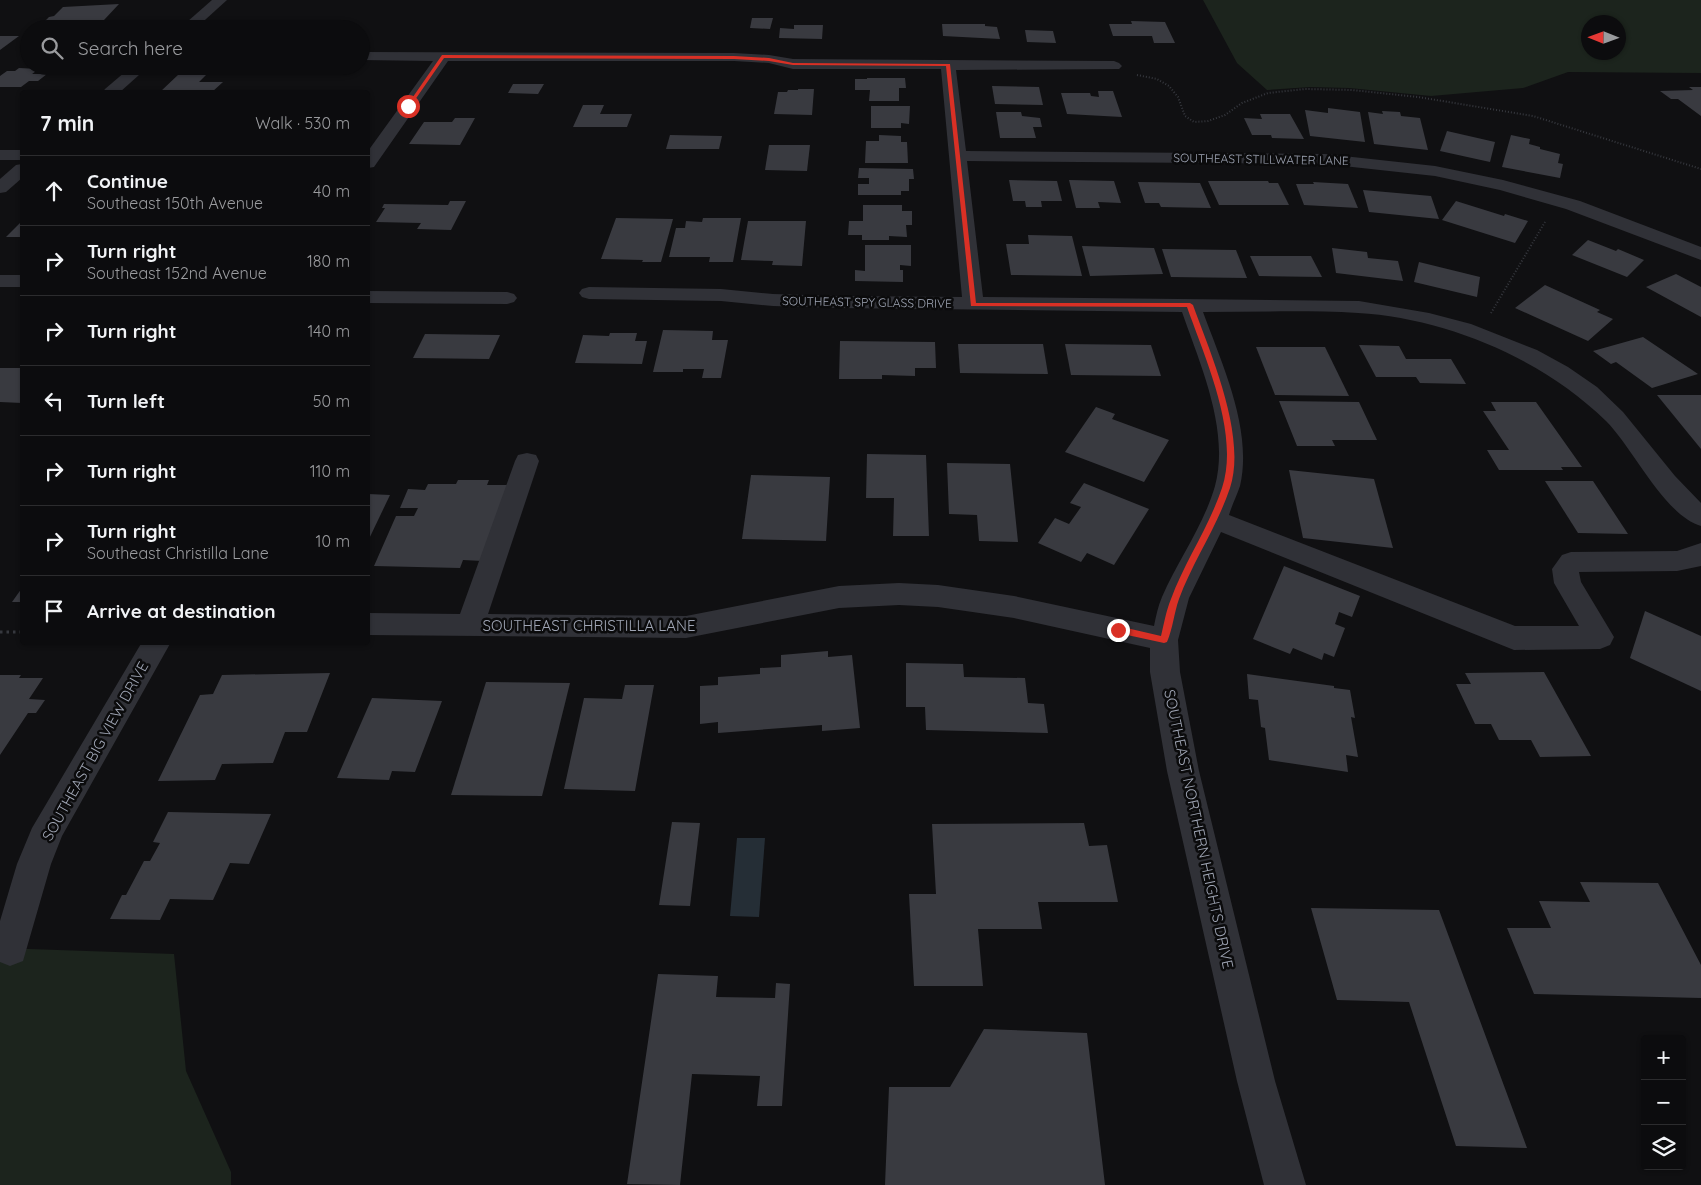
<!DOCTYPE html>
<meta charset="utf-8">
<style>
body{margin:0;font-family:Quicksand,sans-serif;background:#151517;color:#f1f3f6}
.controls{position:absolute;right:15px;bottom:15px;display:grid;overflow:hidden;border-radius:5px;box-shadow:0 1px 4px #0004}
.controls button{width:45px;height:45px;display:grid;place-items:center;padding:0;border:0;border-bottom:1px solid #2c2c2e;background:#0c0c0e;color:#f1f3f6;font:25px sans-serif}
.compass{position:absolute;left:1581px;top:15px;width:45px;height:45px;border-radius:50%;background:#0c0c0e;box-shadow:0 1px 4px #0004;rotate:271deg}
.stop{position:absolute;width:15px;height:15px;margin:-11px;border:4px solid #d93025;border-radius:50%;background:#fff}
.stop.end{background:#d93025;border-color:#fff;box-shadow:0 1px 5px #0008}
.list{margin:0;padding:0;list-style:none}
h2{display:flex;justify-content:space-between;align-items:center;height:65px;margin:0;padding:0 20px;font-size:21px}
h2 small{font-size:16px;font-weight:400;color:#9a9b9e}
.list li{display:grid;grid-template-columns:32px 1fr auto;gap:15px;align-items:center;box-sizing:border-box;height:70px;padding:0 20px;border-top:1px solid #2c2c2e}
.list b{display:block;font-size:19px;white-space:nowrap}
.list p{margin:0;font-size:16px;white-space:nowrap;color:#9a9b9e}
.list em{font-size:16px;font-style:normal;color:#9a9b9e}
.icon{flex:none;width:28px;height:28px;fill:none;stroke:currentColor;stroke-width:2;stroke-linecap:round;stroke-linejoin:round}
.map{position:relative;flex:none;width:1701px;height:1185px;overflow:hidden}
.search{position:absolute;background:#0c0c0e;box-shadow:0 1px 4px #0004;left:20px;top:20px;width:350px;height:55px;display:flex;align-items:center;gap:12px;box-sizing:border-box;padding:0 18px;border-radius:28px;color:#9a9b9e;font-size:19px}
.panel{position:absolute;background:#0c0c0e;box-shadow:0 1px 4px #0004;left:20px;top:90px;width:350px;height:555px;border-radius:5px}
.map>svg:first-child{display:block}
.green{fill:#1c241d;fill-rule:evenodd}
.water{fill:#252e36}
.building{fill:#393a40}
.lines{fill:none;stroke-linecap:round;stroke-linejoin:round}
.path-far1{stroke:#36383e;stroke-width:2;stroke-dasharray:1 2;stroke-linecap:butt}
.path{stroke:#36383e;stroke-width:3;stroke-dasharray:2.5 4;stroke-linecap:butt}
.minor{fill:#303137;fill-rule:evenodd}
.route{fill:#d93025}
.labels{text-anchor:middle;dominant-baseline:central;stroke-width:5;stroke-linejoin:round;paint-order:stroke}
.far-street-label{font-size:12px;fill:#9fa5b4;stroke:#0b0b0c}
.street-label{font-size:15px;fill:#9fa5b4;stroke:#0b0b0c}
</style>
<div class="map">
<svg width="1701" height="1185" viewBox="0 0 1701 1185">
<rect width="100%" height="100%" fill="#101012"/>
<g class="green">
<path d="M1203,0H1701V73L1568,72L1523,88L1431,96L1349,88L1310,87L1267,90L1237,63ZM1588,22H1618V52H1588Z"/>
<polygon points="0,948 174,954 186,1071 231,1172 231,1185 0,1185"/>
</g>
<polygon class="water" points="737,838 765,838 759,917 730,916"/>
<g class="building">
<polygon points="119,4 104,20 80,21 76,25 39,27 49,17 54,16 63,7"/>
<polygon points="752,18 773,18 770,29 750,28"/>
<polygon points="1131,21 1165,22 1175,43 1154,43 1152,36 1113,36 1109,24 1132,24"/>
<polygon points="942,24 985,24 985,26 997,27 1000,39 943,36"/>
<polygon points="794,25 823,25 822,39 779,38 780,28 794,29"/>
<polygon points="1025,30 1053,31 1056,43 1027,42"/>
<polygon points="0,36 19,36 0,50"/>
<polygon points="19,68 39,69 32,74 47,74 38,81 29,81 21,87 0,87 0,76 7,71 15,71"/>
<polygon points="179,74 206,75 199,82 223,82 212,92 160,92"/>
<polygon points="867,78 905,78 906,88 899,88 899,101 869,101 870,90 855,90 855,79 867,79"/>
<polygon points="513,84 544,84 538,94 508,93"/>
<polygon points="992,86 1039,87 1043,105 995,104"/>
<polygon points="1689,87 1701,87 1701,116 1678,99 1671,99 1660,91 1693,90"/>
<polygon points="798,89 814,89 812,115 774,114 778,92 787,92 788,90 798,90"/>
<polygon points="1098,91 1113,91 1122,117 1067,114 1061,93 1090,93 1091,96 1099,97"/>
<polygon points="583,105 604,105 600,114 632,114 627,127 573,127"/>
<polygon points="871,106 910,106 909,124 901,123 901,128 871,128"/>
<polygon points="1328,108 1360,112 1365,142 1310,136 1305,110 1328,113"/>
<polygon points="1382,111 1400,112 1401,116 1420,118 1428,150 1374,144 1368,112 1383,114"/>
<polygon points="996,112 1021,112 1022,116 1040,118 1042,127 1033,127 1036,138 1000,138"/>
<polygon points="1260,114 1290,114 1304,139 1272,138 1271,135 1252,135 1244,118 1262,119"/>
<polygon points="455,118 475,118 460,145 409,144 424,122 452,122"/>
<polygon points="1447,131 1495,142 1490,162 1440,151"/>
<polygon points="670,135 722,136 719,149 666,149"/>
<polygon points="879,135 901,136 901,142 907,142 908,163 865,163 866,141 879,141"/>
<polygon points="1511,135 1530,139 1529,144 1540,147 1540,149 1560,154 1558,163 1563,164 1560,178 1502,167"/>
<polygon points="769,145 810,145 807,171 765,170"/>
<polygon points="859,168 913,169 914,179 909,179 909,191 901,191 901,195 858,195 858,184 869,184 869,178 858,178"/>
<polygon points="1009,180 1057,181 1062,201 1041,201 1042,207 1026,207 1025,201 1013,201"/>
<polygon points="1069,180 1114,181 1121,203 1098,202 1100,208 1076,208"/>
<polygon points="1208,181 1268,181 1269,183 1278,183 1289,205 1219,205"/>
<polygon points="1138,182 1200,183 1211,208 1161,207 1159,203 1145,203"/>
<polygon points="1313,182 1348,184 1358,208 1304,205 1296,184 1314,184"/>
<polygon points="1363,190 1431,196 1439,219 1369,212"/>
<polygon points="450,201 466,201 451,230 417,229 421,223 376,222 385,208 382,208 384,204 448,205"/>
<polygon points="1456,201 1504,216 1505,214 1528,221 1515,243 1442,220"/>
<polygon points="863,205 902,205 902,211 912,211 912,225 906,225 907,237 889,236 889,240 862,240 862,235 848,235 849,221 863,221"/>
<polygon points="616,218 673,219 661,262 642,262 643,260 601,259"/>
<polygon points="703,218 741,218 733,262 709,262 710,257 669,257 676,228 685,228 686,221 702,222"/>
<polygon points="22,221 22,237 6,237"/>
<polygon points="748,221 806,221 802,266 772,265 773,261 741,260"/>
<polygon points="1028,235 1072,236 1082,276 1011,275 1006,244 1029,244"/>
<polygon points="1588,240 1616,251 1618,249 1644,260 1627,277 1572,255"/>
<polygon points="865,245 911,245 911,266 900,265 900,270 903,270 903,282 855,281 855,270 865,271"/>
<polygon points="1082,246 1154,248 1163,274 1090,276"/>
<polygon points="1332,248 1367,252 1368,258 1398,261 1403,281 1336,273"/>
<polygon points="1162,249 1236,250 1247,278 1171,277"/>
<polygon points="1250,256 1311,256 1322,277 1259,276"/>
<polygon points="1419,262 1480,277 1477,297 1414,282"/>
<polygon points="1676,274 1701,287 1701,317 1646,287"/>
<polygon points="1545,285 1600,310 1597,312 1613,319 1588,341 1515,308"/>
<polygon points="663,330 713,331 712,340 728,340 721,378 702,378 704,369 683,369 683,372 653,372"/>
<polygon points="610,333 637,333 635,341 647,341 642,364 575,363 583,335 609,336"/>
<polygon points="425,334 500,335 489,359 413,358"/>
<polygon points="1643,337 1698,374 1652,388 1616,362 1611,364 1593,351"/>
<polygon points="840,341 935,342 936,368 915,368 915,376 882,375 882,379 839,379"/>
<polygon points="958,344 1043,344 1048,374 960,373"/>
<polygon points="1065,344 1151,345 1161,376 1071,375"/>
<polygon points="1359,345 1399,346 1406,359 1451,359 1466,384 1420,383 1416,377 1376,377"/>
<polygon points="1256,347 1325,347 1349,396 1275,395"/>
<polygon points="0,368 22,368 22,403 0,402"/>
<polygon points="1657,395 1701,395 1701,449"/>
<polygon points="1279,401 1359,402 1377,440 1332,440 1335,446 1297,446"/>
<polygon points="1491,402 1536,402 1582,467 1561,467 1563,470 1499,470 1487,450 1509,450 1483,411 1496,411"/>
<polygon points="1096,407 1115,414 1112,419 1169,440 1144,482 1065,452"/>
<polygon points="867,454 926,455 929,536 893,536 894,498 866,498"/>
<polygon points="947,463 1010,464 1018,542 979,541 977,515 949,514"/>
<polygon points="1289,470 1374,479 1393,548 1303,538"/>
<polygon points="751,475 830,477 826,541 742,539"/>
<polygon points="458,480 489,480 487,485 510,485 483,561 463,560 460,568 374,566 396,516 414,516 418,508 400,508 408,489 425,490 428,484 456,484"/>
<polygon points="1545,481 1593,481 1628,534 1578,533"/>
<polygon points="1084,483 1149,509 1114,565 1087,553 1081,562 1038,543 1055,518 1069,524 1081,507 1070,503"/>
<polygon points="368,494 390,495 368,541"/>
<polygon points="1284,566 1360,596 1352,617 1339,612 1335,624 1345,628 1334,657 1324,653 1322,660 1293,648 1290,654 1253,639"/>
<polygon points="22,588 22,602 12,602"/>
<polygon points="1645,611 1701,636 1701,691 1630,658"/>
<polygon points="828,651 828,657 852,655 860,728 822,731 822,725 718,733 718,722 700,724 700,686 718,685 718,677 760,674 760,668 781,667 781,655"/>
<polygon points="906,663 963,664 964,677 1025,678 1028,703 1044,704 1048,733 926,730 925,707 906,707"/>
<polygon points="1544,672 1591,756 1540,757 1531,740 1499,740 1491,724 1475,724 1456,684 1471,684 1465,673"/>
<polygon points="330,673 307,732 285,732 273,763 222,764 215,780 158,781 200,695 213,694 222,675"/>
<polygon points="1247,674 1334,686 1334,688 1350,690 1355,718 1351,717 1358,757 1346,755 1348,772 1269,760 1265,728 1261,727 1258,700 1249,699"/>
<polygon points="0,675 21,675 19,678 43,678 29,699 45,700 36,713 28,713 0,755"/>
<polygon points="486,682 570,683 542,796 451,795"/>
<polygon points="625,685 654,685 635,791 564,789 584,698 622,699"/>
<polygon points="372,698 442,701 415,772 392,771 389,780 337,778"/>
<polygon points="168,812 271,814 249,864 230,863 213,900 170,899 160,920 110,919 122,895 126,895 144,861 150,861 160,843 153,842"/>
<polygon points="672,822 700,823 690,906 659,905"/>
<polygon points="1084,823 1089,846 1107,845 1118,902 1038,902 1042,929 978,929 983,986 914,986 909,894 936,894 932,824"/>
<polygon points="1580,882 1658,883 1701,965 1701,998 1534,994 1507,928 1551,928 1539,901 1590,902"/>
<polygon points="1311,908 1439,910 1527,1148 1456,1146 1409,1002 1337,1000"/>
<polygon points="658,974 718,976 716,997 775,998 776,983 790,984 782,1106 757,1106 760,1076 692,1074 680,1185 627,1184"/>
<polygon points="984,1029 1087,1033 1105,1185 885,1185 889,1087 950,1087"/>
</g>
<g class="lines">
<g class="path-far1">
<polyline points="1137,75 1157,79 1169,86 1178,97 1185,116 1194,122 1208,121 1225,115 1242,103 1268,93 1305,89 1352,90 1418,97 1533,116 1701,169"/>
<polyline points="1491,313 1545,222"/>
</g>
<polyline class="path" points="0,632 22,632"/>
<g class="minor">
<polygon points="212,0 227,0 195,29 179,29"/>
<path d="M361,52L734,53L769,55L793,59L1114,61L1119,63L1122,66L1119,69L956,70L966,151L1325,154L1435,166L1503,180L1580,201L1701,247V260L1566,209L1500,190L1435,176L1325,164L967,161L983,297L1359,301L1429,313L1471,324L1537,350L1568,367L1597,387L1623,412L1675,476L1701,503V526C1665,516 1633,448 1606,421C1543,359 1446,318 1358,313C1306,310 1254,312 1203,312C1222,364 1253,430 1240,486C1237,495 1232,505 1229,515L1515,626H1579L1554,583L1552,569L1562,555L1571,552L1677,551L1701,543V566L1677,571L1579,572L1581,582L1614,637L1610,645L1600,649L1514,650L1221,532L1189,598L1178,640L1180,672L1199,771L1275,1081L1306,1185H1264L1237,1081L1167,771L1150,672V648L1014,618L938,607L899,605L839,608L686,638L368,635V613L460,614L515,461L518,455L527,453L536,455L539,461L488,614L686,616L839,586L899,583L938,585L1014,596L1154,626C1156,616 1158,606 1162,597C1178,560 1204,525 1215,486C1230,430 1200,364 1182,312L839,308L773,306L721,301L589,299L582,297L579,293L582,289L589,287L721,289L773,294L839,296L962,297L941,69H793L769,63L734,61H448L374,167L368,168V151L433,61L361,60Z"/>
<polygon points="132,66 149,66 120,92 103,92 105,89"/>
<rect x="0" y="150" width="22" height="10"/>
<polygon points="22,164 22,178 6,192 0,193 0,179 16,165"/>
<rect x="0" y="275" width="22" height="12"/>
<polygon points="368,291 507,292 514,294 517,298 514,302 507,304 368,303"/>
<polygon points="142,642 171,642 62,836 51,864 23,961 10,966 0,962 0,921 17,864 32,828"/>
</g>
</g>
<path class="route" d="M442,55L734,56L769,58L793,63L950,64L976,303H1190L1193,305C1211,355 1247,436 1230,488C1217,527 1193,561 1179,599C1174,613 1173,628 1167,642L1164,643L1118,633L1114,630L1118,626L1161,636C1164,624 1166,611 1171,599C1185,561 1209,527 1222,488C1240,434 1205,358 1187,307L971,306L946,66L793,65L769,61L734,59L444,58L410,107H406Z"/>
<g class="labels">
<g class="far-street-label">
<text transform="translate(1261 159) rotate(1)">SOUTHEAST STILLWATER LANE</text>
<text transform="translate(867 302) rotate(1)">SOUTHEAST SPY GLASS DRIVE</text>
</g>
<g class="street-label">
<text x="589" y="625">SOUTHEAST CHRISTILLA LANE</text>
<text transform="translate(95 751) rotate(-61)">SOUTHEAST BIG VIEW DRIVE</text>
<text transform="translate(1199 829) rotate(78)">SOUTHEAST NORTHERN HEIGHTS DRIVE</text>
</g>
</g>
</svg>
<div class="controls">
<button>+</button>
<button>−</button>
<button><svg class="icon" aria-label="layers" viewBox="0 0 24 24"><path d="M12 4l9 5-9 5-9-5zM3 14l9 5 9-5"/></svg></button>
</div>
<svg class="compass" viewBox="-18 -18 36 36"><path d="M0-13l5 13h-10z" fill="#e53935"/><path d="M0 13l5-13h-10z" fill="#9a9b9e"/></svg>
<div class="stop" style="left:408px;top:106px"></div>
<div class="stop end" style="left:1118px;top:630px"></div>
<div class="search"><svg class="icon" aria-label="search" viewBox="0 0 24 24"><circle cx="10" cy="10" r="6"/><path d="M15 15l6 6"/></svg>Search here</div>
<section class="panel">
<h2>7 min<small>Walk · 530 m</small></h2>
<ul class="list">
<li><svg class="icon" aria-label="ahead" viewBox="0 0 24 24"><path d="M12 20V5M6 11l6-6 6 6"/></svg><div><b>Continue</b><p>Southeast 150th Avenue</p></div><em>40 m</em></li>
<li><svg class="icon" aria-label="right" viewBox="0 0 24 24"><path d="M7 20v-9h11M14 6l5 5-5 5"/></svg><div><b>Turn right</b><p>Southeast 152nd Avenue</p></div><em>180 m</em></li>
<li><svg class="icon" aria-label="right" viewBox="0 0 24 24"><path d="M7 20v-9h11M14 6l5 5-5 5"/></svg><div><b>Turn right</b></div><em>140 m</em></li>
<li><svg class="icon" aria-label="left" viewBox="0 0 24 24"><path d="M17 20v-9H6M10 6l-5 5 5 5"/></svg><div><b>Turn left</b></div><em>50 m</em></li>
<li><svg class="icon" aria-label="right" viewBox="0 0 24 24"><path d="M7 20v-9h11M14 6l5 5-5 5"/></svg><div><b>Turn right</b></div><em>110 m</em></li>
<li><svg class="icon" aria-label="right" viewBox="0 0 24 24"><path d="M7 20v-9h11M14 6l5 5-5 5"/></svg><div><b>Turn right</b><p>Southeast Christilla Lane</p></div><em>10 m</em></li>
<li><svg class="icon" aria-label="arrive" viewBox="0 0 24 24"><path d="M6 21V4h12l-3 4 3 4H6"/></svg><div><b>Arrive at destination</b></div></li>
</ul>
</section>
</div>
